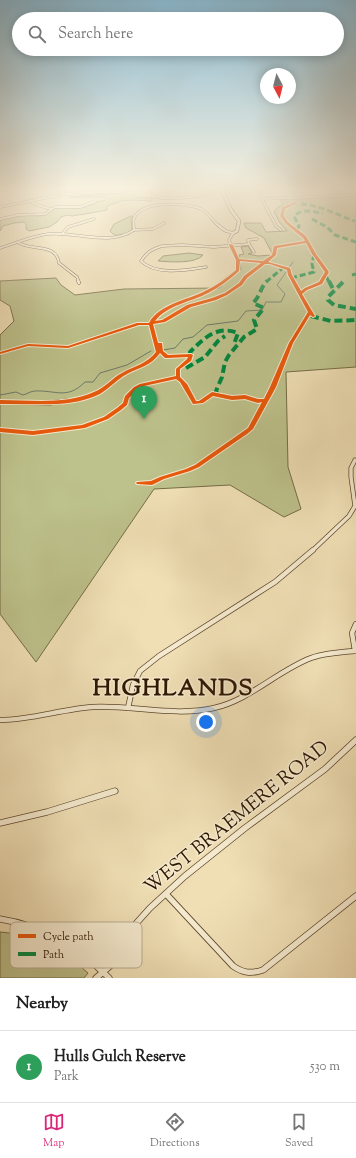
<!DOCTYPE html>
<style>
body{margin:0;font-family:"Sorts Mill Goudy",serif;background:#f6f6f6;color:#222}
.compass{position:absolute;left:260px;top:68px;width:36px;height:36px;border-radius:50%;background:#fff;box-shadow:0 2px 10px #0003;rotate:173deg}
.you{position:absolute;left:206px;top:722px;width:14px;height:14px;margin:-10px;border:3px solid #fff;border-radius:50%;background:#1a73e8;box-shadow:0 0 0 6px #1a73e833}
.badge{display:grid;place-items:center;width:26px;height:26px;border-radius:50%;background:#db2777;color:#fff;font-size:13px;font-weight:700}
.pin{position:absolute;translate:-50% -33px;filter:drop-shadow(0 1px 2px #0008)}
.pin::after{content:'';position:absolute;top:21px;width:14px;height:12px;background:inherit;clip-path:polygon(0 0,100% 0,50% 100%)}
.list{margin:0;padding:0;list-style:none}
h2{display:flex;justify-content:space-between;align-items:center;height:52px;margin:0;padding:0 16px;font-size:17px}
h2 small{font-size:13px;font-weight:400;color:#767676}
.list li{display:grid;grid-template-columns:26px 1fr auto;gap:12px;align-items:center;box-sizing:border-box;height:72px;padding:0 16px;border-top:1px solid #e0e0e0}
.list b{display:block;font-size:15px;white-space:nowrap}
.list p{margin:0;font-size:13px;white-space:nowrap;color:#767676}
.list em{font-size:13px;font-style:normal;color:#767676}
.icon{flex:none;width:22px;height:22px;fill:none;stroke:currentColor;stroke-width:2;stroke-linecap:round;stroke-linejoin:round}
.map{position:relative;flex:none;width:356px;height:978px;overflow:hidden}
.search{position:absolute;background:#fff;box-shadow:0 2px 10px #0003;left:12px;right:12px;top:12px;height:44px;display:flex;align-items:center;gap:10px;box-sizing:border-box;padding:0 14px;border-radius:22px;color:#767676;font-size:15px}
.sheet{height:124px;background:#fff}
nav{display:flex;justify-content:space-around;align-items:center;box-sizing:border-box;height:56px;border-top:1px solid #e0e0e0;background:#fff;font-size:11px;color:#767676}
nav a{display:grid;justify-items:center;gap:2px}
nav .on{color:#db2777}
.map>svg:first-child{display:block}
.green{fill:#bdc18b;stroke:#756c46}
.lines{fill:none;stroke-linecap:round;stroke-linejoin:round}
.stream{stroke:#6e7a67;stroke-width:1}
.street-far4-casing{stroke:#5e482d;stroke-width:3}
.street-far3-casing{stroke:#5e482d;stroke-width:3.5}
.street-far2-casing{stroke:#5e482d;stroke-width:5}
.street-far1-casing{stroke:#5e482d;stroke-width:6}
.street-casing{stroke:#5e482d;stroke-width:7}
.secondary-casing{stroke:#2d1600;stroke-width:4}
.street-far4{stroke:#f5eacf;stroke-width:2}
.street-far3{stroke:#f5eacf;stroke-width:2.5}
.street-far2{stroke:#f5eacf;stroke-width:3.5}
.street-far1{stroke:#f5eacf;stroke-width:4.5}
.street{stroke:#f5eacf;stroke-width:5.5}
.secondary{stroke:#f5eacf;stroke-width:3}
.quiet-far1{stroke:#00873e;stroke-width:3;stroke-dasharray:6 3;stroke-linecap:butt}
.quiet{stroke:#00873e;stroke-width:4;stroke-dasharray:8 4;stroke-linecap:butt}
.cycleway-casing{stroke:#f5eacf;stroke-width:2}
.cycleway{fill:#e8590c;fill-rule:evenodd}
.labels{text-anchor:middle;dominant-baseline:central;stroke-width:3;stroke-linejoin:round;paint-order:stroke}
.near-street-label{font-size:19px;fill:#2d1600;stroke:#f5eacf}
.near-district-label{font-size:24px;font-weight:bold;letter-spacing:1px;fill:#2d1600;stroke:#f5eacf}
.key{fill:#f5eacf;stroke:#b9aa91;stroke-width:1}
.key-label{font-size:11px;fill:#2d1600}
</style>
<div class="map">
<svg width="356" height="978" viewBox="0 0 356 978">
<rect width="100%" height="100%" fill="#f0dfb5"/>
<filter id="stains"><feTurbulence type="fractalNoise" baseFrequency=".005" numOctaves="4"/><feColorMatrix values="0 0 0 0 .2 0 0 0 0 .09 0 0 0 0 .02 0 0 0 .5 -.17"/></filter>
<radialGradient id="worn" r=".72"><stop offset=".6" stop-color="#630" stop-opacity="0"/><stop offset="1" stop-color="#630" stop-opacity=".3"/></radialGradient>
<g class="green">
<polygon points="132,188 135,188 134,197 152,198 152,201 133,200 121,201 107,206 107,210 85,214 72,216 67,215 61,217 57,222 49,227 29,231 26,229 26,224 24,222 14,223 3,226 0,231 0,219 18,215 41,216 56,208 80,208 95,204 97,202 106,200 106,197 69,197 122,193"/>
<polygon points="356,195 356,367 286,372 288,467 301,509 284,517 230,485 154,489 36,662 0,614 0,335 14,321 10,306 0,300 0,281 56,278 61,285 75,295 124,289 219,288 241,269 239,255 244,254 241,247 248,246 252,253 248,254 258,256 273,255 264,238 246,228 244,223 261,223 266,232 287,231 280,223 274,212 278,207 283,205 280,199"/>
<path d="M131,216H133L131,219L132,230C127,234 120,236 114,235L110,231L114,224Z"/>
<path d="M189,253L203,255C196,264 170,262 158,261L163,256Z"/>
<path d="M0,932C37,935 60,949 88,973L84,978H0Z"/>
</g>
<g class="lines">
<g class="stream">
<polyline points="163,350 175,348 183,339 193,337 207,325 238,321 246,311 262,310 266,302 281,302 285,294 277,285 293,262"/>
<path d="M0,395L16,392L23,395C27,394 31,391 35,391C56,390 67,400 85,382H93L100,373L127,365L151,351"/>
</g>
<g class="street-far4-casing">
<g id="street-far4">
<polyline points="54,188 65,194"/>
<path d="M152,188L153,196C171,201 203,198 219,188"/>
<polyline points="182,188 188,196"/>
<polyline points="256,188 276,226 281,230"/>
<polyline points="290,188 296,198"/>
<polyline points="324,188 329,196"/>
<polyline points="0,190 13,188"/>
<polyline points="262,199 356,195"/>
<polyline points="31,201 34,204 51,209"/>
<polyline points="0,207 65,194 107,192 122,188"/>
<polyline points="0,219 18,215 45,214 55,207 80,207 96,201"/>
<polyline points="134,230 153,229 164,223"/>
<polyline points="62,234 68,227 94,219"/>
<path d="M19,243C33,251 56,243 59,263L77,277L79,282"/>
<polyline points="249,244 254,252"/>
<path d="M0,248C16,243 32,236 48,234C76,231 109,247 134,230C134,226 133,222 134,218C142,200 186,203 201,209C211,214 215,227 226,231L217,224"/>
<path d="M206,267C187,270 156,276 141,261C147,252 152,249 162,246L182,245L214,247L249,244L248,240L257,239"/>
<polyline points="222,282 238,270 238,260 229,240 233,233 226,231"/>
</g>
</g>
<g class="street-far3-casing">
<g id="street-far3">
<polyline points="78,281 79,283"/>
<path d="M69,401L97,393L125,373L147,363L158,352L151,324C160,306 185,302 202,294C210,291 217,286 224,281"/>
</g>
</g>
<g class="street-far2-casing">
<g id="street-far2">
<polyline points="0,402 49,403 75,400"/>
<polyline points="312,551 349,516 355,506 351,477 351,468 355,460"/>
</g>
</g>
<g class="street-far1-casing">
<g id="street-far1">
<polyline points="355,651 352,633 356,624"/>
<polyline points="128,708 133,685 140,671 159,656 275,582 313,550"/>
<path d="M0,720C31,720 62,709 93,707C133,705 175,717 214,708C250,700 277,671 311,658C325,653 341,652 356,651"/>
</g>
</g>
<g class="street-casing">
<g id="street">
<polyline points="0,823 47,812 115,791"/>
<path d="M166,894L233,966C243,973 251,974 263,970L356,896"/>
<path d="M0,919C44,926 78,946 109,978"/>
<polyline points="96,978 110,966 114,953 132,928 150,908 185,876 245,828 325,769 356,740"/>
</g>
</g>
<g class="secondary-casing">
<polyline id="secondary" points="221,188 231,210 239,221 237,231 233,233"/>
</g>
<use href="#street-far4" class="street-far4"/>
<use href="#street-far3" class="street-far3"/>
<use href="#street-far2" class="street-far2"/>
<use href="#street-far1" class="street-far1"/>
<use href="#street" class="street"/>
<use href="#secondary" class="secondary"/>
<g class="quiet-far1">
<path d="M292,204C315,202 334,214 355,221"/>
<polyline points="312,219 327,227 335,235 356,242"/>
<path d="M297,230L299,226L294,216C302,208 313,212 323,213"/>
<polyline points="352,275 356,274"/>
<polyline points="326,276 329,282"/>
<polyline points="291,278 314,272 312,264 314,254"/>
<polyline points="266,282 284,267"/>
</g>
<g class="quiet">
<polyline points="329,281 334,291"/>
<polyline points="343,282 328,297 328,300 334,305 356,309"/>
<polyline points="311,316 331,321 356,320"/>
<path d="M191,355L190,352C204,338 217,325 238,333L234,344"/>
<polyline points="186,368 205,357 218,341 225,336"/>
<path d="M218,395L216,391L222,377L225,362L229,355L244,337L257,329L254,320L264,308L253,303C261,295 260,288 267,281"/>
</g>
<g class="cycleway-casing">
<path id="cycleway" d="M295,202L298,203L285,209L284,216L288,222L306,236L316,254L329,272L322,284L307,290L302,294L315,316L313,317L310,315L293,343L276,387L253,429L247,434L199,467L190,471L164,479L152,485L137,484L136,483L137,482L151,481L160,477L186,469L195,465L248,428L262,402L258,403L245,399L232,400L213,396L203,403L193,404L180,382L176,379L144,386L138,389L129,398L127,405L121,410L108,419L85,428L33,435L0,432V428L33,431L82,425L104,417L117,408L123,403L125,396L134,387L140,384L176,376V369L187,359L188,357L167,358H165L160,353C151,366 140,367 127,374C117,379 110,388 100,394C69,409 33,403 0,404V400C31,400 65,405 94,392C105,388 112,378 122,373C134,366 147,364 156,352L149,325H139L68,348L28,346L0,354V352L28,344L68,346L137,323H149C159,304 188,300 205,291C216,286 227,278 236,270V260L229,245L230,244L233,245L239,259L263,261L272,255L274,246L305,241L303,238L286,224L280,216L282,207ZM306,243L312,254L325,272L319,282L305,288L301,291L292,275L290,268L268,262L276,255L277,248ZM240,261L261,263L244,276L239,283L225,293L212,298L187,305L162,320L155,321C167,305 191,302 208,293C220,287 230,279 239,271ZM265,264H270L287,270L288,275L308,312L289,343L270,387L264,399H258L245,395L232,396L212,392L199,401H196L187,384L180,377V369L191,361L193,355L191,354L168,355L163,351L162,343H158L153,324L165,322L191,307L216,300L227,295L242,285L247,278Z"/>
</g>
<use href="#cycleway" class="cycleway"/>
</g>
<linearGradient id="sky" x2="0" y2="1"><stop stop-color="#89b8d0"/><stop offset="0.58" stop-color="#f8f1de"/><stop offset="1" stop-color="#f8f1de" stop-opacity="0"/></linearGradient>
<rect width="356" height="325" fill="url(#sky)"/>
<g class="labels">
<g class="near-street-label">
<text transform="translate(237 818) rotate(-39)">WEST BRAEMERE ROAD</text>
</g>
<g class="near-district-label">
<text x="173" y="689">HIGHLANDS</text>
</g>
</g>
<rect x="10" y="922" width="132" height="46" rx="6" class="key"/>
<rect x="18" y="934" width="18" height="4" fill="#e8590c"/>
<rect x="18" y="952" width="18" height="4" fill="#00873e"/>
<g class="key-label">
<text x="43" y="940">Cycle path</text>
<text x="43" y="958">Path</text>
</g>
<rect width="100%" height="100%" filter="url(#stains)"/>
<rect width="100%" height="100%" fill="url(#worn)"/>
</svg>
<svg class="compass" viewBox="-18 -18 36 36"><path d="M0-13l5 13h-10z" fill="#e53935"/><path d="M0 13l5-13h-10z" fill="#767676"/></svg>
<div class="you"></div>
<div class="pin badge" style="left:144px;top:419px;background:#2e9e5b">1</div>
<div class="search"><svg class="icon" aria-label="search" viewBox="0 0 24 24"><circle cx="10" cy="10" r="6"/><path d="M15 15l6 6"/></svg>Search here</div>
</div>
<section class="sheet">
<h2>Nearby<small></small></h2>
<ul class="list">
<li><span class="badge" style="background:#2e9e5b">1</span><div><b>Hulls Gulch Reserve</b><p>Park</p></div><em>530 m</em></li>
</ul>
</section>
<nav>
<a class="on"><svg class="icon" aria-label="map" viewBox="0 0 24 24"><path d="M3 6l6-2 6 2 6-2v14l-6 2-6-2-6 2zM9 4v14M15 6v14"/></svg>Map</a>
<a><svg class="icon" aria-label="directions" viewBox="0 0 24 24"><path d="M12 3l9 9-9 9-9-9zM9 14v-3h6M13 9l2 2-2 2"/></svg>Directions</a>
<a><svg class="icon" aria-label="saved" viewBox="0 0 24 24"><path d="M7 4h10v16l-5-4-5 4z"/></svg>Saved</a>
</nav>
